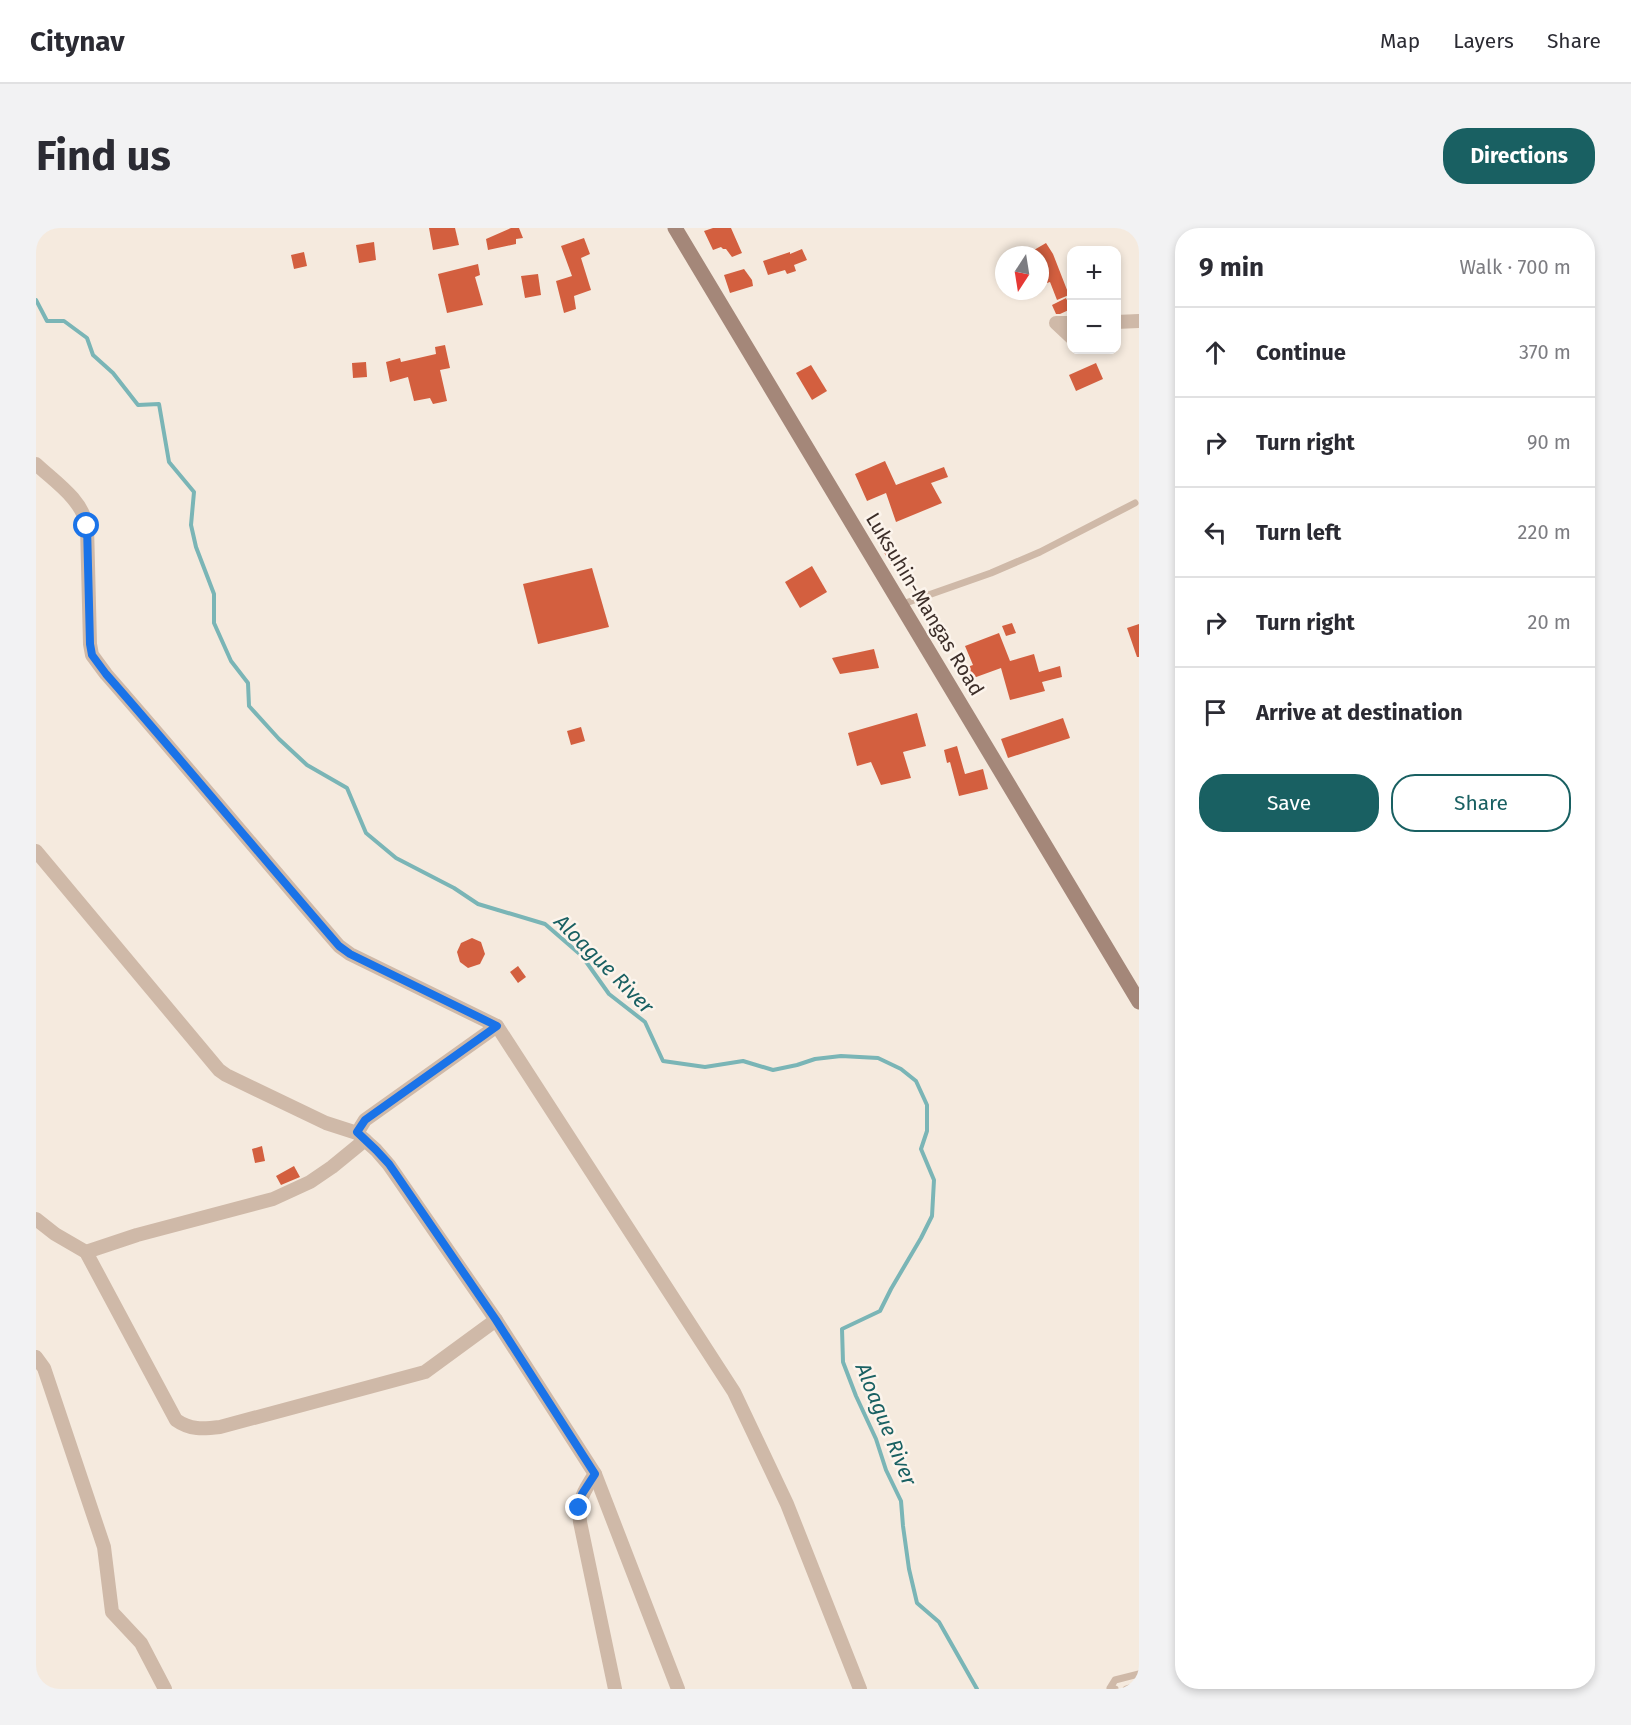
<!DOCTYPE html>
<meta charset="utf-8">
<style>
body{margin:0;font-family:"Fira Sans",sans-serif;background:#f2f2f3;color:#2b2b33}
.controls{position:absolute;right:18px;top:18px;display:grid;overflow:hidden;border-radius:12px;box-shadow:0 3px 9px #0003}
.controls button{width:54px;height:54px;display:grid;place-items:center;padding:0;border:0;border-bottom:2px solid #e1e1e2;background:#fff;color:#2b2b33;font:30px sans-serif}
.compass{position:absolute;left:959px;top:18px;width:54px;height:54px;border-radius:50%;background:#fff;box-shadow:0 3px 9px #0003;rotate:192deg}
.stop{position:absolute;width:18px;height:18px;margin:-14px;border:4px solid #1a73e8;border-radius:50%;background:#fff}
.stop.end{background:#1a73e8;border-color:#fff;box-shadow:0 2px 6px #0008}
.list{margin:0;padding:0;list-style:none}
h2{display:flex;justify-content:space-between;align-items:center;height:78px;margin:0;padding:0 24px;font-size:26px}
h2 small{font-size:20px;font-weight:400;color:#7c7c81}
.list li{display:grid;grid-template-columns:39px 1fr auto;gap:18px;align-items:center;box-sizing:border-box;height:90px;padding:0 24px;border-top:2px solid #e1e1e2}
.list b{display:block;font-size:22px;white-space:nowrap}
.list em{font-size:20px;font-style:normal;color:#7c7c81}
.actions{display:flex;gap:12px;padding:18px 24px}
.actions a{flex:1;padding:14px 0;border:2px solid #196062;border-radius:24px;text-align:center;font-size:21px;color:#196062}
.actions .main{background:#196062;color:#fff}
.icon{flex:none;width:33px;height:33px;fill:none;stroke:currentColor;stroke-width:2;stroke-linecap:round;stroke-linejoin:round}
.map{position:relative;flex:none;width:1103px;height:1461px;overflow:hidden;border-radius:24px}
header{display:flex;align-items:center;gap:36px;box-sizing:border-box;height:84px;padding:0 30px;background:#fff;border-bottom:2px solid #e1e1e2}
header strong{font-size:28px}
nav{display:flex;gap:33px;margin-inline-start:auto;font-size:21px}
.intro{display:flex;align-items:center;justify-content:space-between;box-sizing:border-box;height:144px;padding:0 36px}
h1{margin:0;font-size:42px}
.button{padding:15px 27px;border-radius:24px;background:#196062;color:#fff;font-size:21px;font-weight:700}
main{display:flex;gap:36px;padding:0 36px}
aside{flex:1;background:#fff;border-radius:24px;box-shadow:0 3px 9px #0003}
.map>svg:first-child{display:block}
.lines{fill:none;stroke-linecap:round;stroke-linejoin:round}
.stream{stroke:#7ab5b6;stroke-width:4}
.building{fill:#d35f3f}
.lane{stroke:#cfb9a8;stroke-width:7}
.street{stroke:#cfb9a8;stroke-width:14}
.secondary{stroke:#a48779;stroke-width:15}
.route{stroke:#1a73e8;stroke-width:8}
.labels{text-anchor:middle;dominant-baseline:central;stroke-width:5;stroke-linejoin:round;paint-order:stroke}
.street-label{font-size:20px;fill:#3c2e29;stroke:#fcf4ec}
.water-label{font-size:21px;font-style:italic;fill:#196062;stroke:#fcf4ec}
</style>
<header>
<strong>Citynav</strong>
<nav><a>Map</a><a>Layers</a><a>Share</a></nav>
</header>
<div class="intro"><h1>Find us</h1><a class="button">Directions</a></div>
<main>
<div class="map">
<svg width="1103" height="1461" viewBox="0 0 1103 1461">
<rect width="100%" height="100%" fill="#f5eade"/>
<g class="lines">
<polyline class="stream" points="0,72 11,93 28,93 51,110 57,127 77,145 102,177 123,176 133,234 158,264 155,297 160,319 178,366 178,395 195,433 212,455 213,478 243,511 271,537 311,560 330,605 360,630 418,660 442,676 509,696 546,728 573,766 609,794 627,833 669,839 707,833 737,842 761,837 779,831 805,828 842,830 865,841 880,853 891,877 891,903 885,921 898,952 896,988 885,1010 855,1061 844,1083 806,1101 807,1134 820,1168 840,1211 850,1242 865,1273 867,1298 873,1341 881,1375 903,1394 941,1461"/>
</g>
<g class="building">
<polygon points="393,0 419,0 423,17 397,22"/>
<polygon points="475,0 483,0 487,10 480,11 480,16 452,22 450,11"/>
<polygon points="677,0 695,0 706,25 696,29 690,21 687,21 685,19 677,22 668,3"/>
<polygon points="548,10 554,26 545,30 555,62 538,68 540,81 528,85 520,53 536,48 525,18"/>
<polygon points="338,14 340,32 323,35 320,17"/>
<polygon points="1010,15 1017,26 1033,67 1021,72 1014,54 1011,55 1004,38 1004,27 1000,27 998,22"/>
<polygon points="766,21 771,32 758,37 760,43 751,46 749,42 732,47 727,33 754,24 754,26"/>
<polygon points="268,24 271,38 258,41 255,27"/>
<polygon points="442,36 444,47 439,49 447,77 411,85 402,46"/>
<polygon points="708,41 716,52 717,58 694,65 688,47"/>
<polygon points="502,46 505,67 489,70 485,48"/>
<polygon points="1030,70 1035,81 1024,86 1020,86 1016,77"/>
<polygon points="409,117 414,140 404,142 411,173 397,176 394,170 378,173 372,149 354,154 350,134 364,130 365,134 400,126 399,119"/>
<polygon points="330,134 331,149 317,150 316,135"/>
<polygon points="1060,135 1067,151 1040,163 1033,147"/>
<polygon points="775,137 791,163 776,172 760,145"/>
<polygon points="849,233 860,257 908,239 912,249 895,255 906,275 860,294 850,265 831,273 819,246"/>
<polygon points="855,310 866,333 855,337 844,317"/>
<polygon points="776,338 791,364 764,380 749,354"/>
<polygon points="556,340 573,399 502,416 487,356"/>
<polygon points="976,395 980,405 970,408 966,398"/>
<polygon points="1103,396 1103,429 1101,429 1091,400"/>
<polygon points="963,405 974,433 998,426 1003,444 1024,438 1026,449 1006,454 1009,463 974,472 965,440 932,452 928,440 937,437 929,418"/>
<polygon points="838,421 843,440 804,446 796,430"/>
<polygon points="881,485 890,518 867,524 875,550 845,557 835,534 821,538 812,505"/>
<polygon points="1027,490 1034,510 972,530 965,511"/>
<polygon points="545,499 549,513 535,517 531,503"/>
<polygon points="921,518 929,546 947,541 952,561 923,568 914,534 911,535 908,522"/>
<polygon points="436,710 445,714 449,726 444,736 432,740 424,734 421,724 425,715"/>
<polygon points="482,738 490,749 482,755 474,744"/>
<polygon points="226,918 229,933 219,935 216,921"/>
<polygon points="258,938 264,949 245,957 240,948"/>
</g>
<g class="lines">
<g class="lane">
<polyline points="864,377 955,345 1004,324 1099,275"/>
<polyline points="1079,1461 1074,1460 1079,1452 1103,1446"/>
<polyline points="1090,1461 1103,1457"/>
</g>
<g class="street">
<polyline points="1080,94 1103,93"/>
<polyline points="1036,95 1020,95 1036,110"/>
<path d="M0,236C19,254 46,271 51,298L54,416L56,427L70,446C149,536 225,628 303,718L314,726L461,798L698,1164L751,1276L824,1461"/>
<polyline points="0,623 183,842 190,847 290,895 321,905 340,922 353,937 460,1092 559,1246 642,1461"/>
<polyline points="321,905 329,892 461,798"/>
<path d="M0,991L19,1006L50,1024L140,1192C154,1202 167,1201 184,1199L389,1144L460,1092"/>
<polyline points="50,1024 101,1007 237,971 274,954 296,939 329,912"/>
<polyline points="0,1129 8,1140 68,1319 76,1384 105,1415 129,1461"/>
<path d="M559,1246C547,1264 542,1272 544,1294L579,1461"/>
</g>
<polyline class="secondary" points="639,0 1103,774"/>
</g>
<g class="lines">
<path class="route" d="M51,298L54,416L56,427L70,446C149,536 225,628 303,718L314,726L461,798L329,892L321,904L340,922L353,936L460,1092L559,1246L546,1266L543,1280"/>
</g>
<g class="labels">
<g class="street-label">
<text transform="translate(889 376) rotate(59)">Luksuhin-Mangas Road</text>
</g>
<g class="water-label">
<text transform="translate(568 736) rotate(45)">Aloague River</text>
<text transform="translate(850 1196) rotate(68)">Aloague River</text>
</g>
</g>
</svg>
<div class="controls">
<button>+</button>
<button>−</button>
</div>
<svg class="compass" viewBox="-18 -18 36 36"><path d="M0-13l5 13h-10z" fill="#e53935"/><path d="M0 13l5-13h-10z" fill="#7c7c81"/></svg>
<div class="stop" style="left:51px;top:298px"></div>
<div class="stop end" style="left:543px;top:1280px"></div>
</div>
<aside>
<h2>9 min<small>Walk · 700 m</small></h2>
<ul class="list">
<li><svg class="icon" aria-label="ahead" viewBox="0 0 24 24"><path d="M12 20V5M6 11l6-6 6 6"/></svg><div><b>Continue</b></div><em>370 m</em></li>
<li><svg class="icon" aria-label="right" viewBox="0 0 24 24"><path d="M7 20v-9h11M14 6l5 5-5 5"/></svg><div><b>Turn right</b></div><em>90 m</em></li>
<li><svg class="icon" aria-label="left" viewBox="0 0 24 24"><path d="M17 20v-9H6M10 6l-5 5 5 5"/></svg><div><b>Turn left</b></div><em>220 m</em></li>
<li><svg class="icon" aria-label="right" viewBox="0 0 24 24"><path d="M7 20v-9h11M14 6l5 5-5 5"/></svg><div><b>Turn right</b></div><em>20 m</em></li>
<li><svg class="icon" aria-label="arrive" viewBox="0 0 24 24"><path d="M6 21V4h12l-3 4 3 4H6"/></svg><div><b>Arrive at destination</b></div></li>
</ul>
<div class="actions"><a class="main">Save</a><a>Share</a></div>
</aside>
</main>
